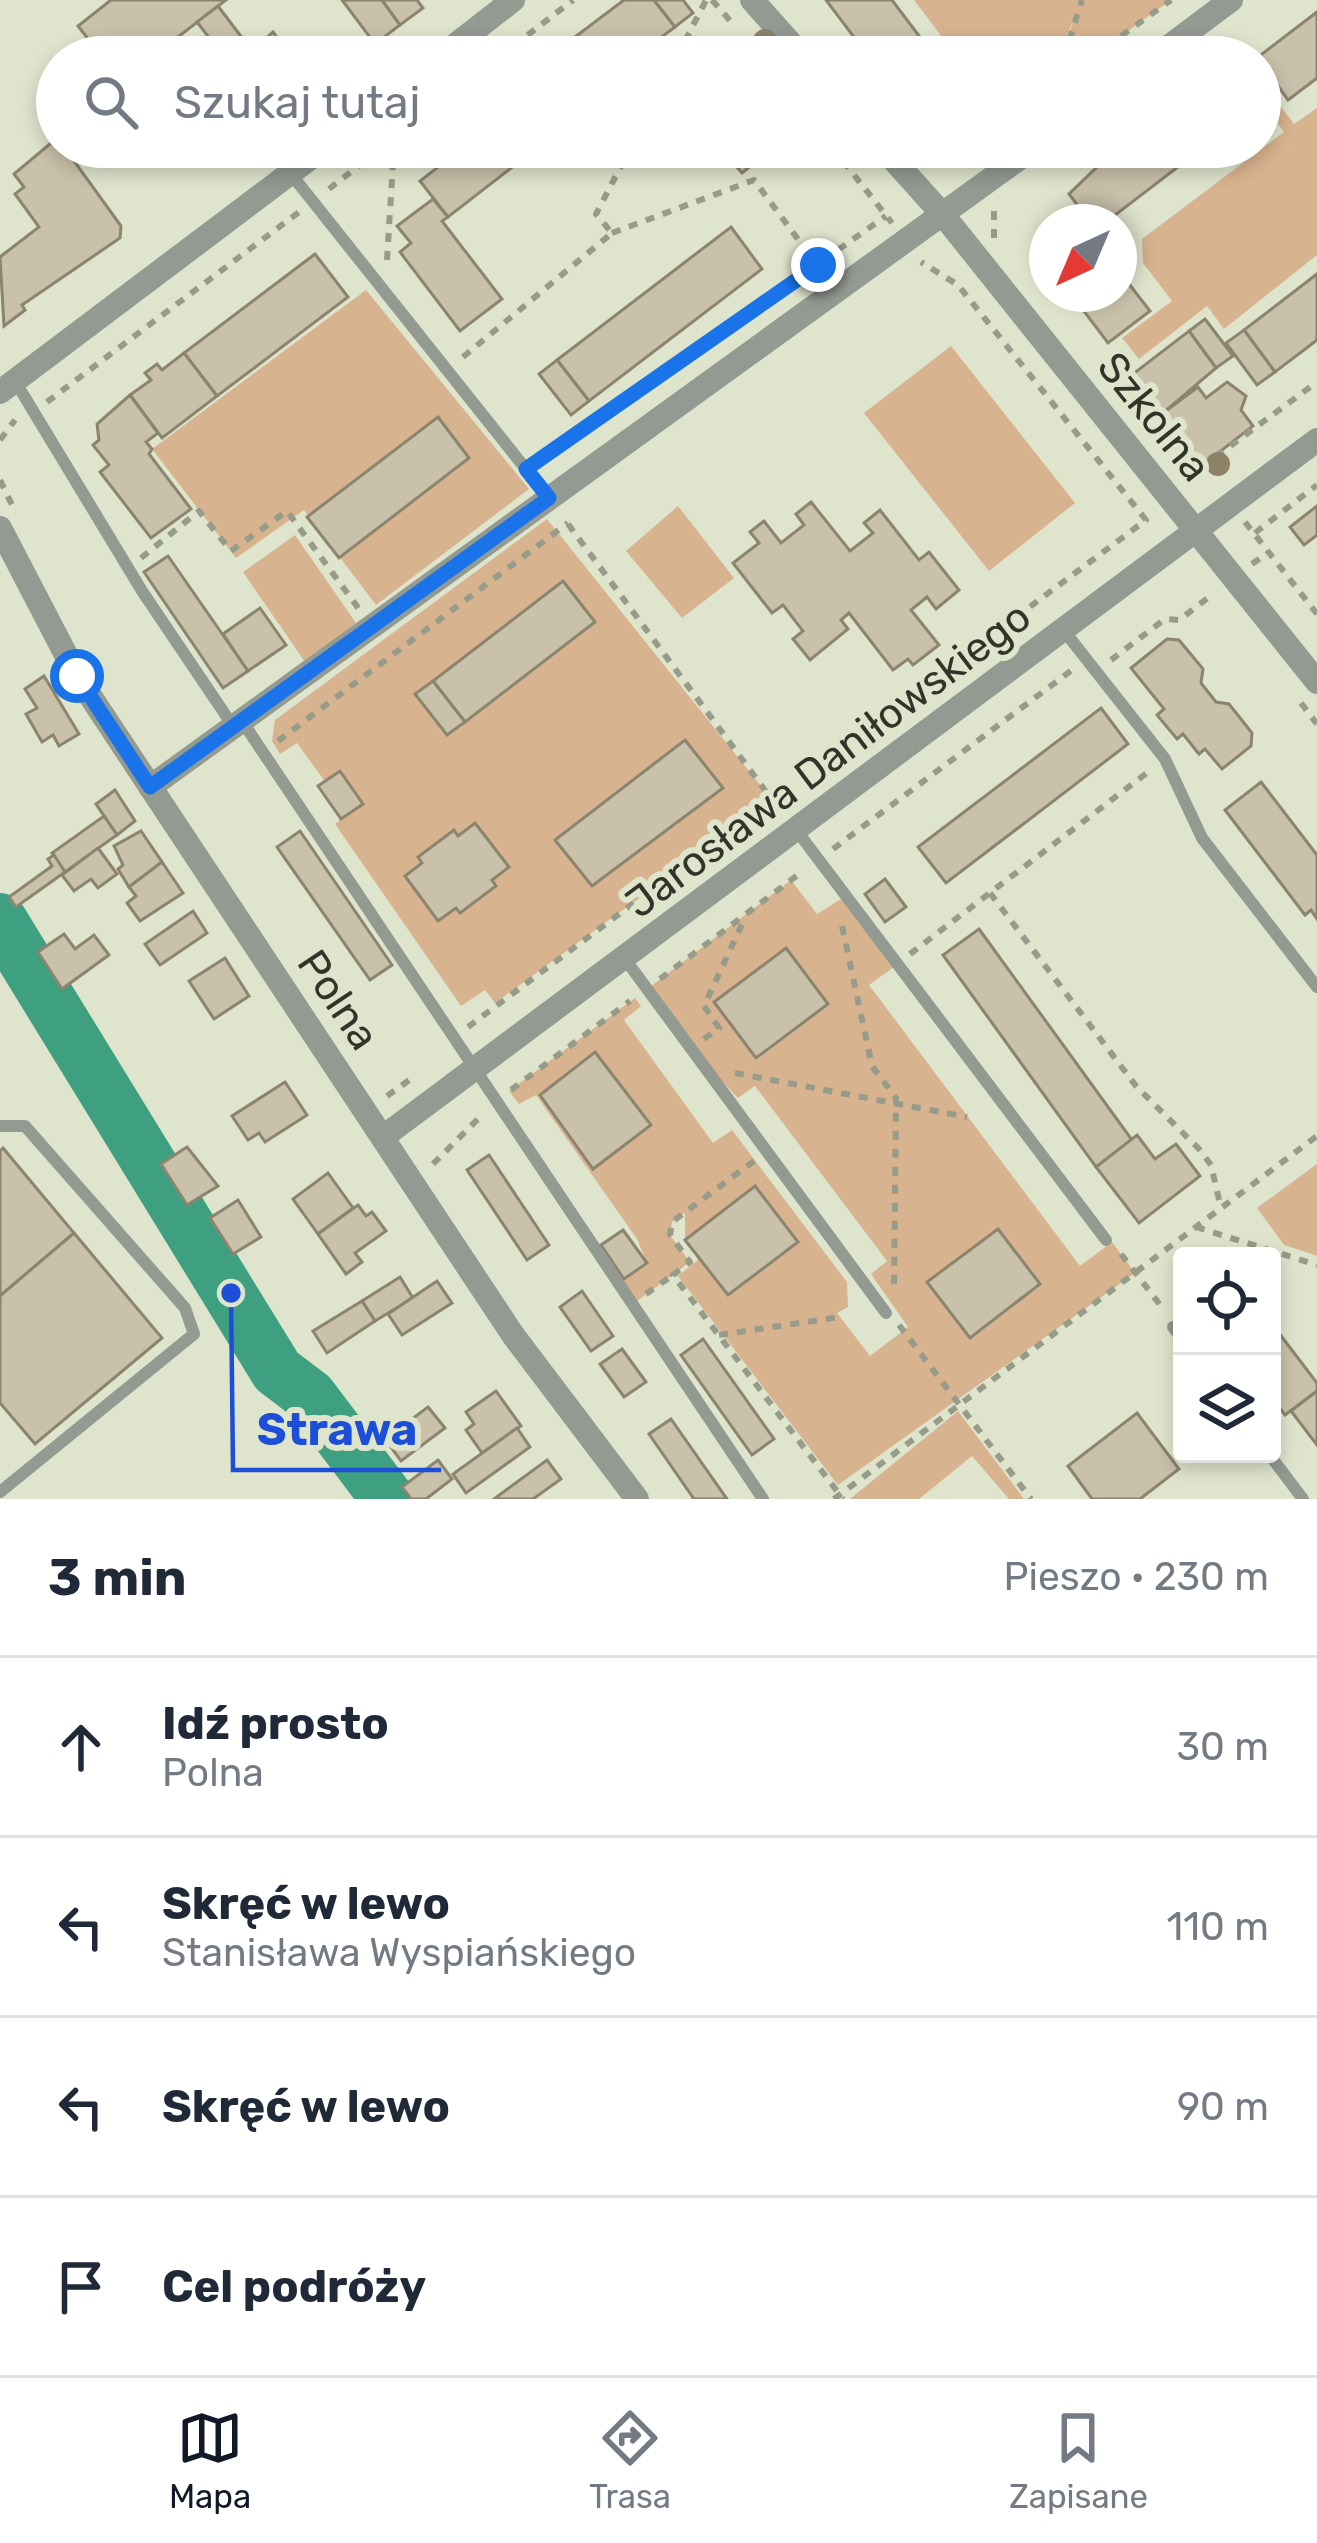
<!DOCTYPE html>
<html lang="pl">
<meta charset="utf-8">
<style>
body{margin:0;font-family:Rubik,sans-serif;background:#f2f2f3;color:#1f2937}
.controls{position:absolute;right:36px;bottom:36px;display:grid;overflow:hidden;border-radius:12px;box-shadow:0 6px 18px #0003}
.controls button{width:108px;height:108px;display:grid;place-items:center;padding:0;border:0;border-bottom:3px solid #e0e1e3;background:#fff;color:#1f2937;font:60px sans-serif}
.compass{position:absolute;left:1029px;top:204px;width:108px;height:108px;border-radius:50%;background:#fff;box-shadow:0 6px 18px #0003;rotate:224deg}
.stop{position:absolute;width:36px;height:36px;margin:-27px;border:9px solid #1a73e8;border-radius:50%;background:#fff}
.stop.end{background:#1a73e8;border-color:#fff;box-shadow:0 3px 12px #0008}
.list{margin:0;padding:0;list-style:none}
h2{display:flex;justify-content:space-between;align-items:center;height:156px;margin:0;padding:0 48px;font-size:51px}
h2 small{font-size:39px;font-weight:400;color:#747a83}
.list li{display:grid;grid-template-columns:78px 1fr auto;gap:36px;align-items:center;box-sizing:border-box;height:180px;padding:0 48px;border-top:3px solid #e0e1e3}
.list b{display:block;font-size:45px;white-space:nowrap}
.list p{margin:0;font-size:39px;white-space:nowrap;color:#747a83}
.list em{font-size:39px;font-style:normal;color:#747a83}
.icon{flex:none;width:66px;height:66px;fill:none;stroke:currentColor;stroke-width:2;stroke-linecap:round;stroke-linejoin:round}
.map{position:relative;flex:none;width:1317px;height:1499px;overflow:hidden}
.search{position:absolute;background:#fff;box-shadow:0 6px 18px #0003;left:36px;right:36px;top:36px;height:132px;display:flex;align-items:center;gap:30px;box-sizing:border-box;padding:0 42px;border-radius:66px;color:#747a83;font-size:45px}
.sheet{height:876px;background:#fff}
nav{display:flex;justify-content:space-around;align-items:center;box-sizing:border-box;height:168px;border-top:3px solid #e0e1e3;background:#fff;font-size:33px;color:#747a83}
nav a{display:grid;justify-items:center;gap:6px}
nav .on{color:#111827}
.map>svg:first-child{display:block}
.green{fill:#d8b38f}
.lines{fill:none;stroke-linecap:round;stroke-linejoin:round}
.river{stroke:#3ea080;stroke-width:54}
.building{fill:#c9c1aa;stroke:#8b846e;stroke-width:3}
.path{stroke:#979b89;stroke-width:6;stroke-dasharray:9 9;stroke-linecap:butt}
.lane{stroke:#939a92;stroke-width:12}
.street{stroke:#939a92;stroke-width:24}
.tree{fill:#8c8268}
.route{stroke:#1a73e8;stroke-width:15}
.labels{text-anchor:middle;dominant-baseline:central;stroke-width:12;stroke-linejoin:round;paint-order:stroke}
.street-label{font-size:42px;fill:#32342a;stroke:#dfe5cd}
.leader{fill:none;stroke:#1d4ed8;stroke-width:4.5}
.callout-dot{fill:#1d4ed8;stroke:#dfe5cd;stroke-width:4.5}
.callout-label{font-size:45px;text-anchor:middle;font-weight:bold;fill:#1d4ed8;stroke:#dfe5cd;stroke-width:12;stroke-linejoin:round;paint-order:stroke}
</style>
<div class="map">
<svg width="1317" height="1499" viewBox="0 0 1317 1499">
<rect width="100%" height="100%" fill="#dfe5cd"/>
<g class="green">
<polygon points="914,0 1171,0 1092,57 1064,57 1073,20 1063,47 1049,57 957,57"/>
<polygon points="1260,79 1294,124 1317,108 1317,255 1224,329 1207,306 1139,359 1122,338 1172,301 1143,263 1142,239 1284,132 1260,99"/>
<polygon points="366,290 529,489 376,605 304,510 236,558 152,449"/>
<polygon points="951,346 1075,503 989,571 864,413"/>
<polygon points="678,506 734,578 682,618 626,551"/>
<polygon points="547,519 773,801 495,1003 485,990 461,1006 335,824 348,813 297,743 280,754 272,741 275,720"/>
<polygon points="295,535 356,623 305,662 243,572"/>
<polygon points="791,880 817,914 846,896 898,964 869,985 1080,1266 1112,1242 1135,1273 838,1485 678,1276 699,1259 685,1240 685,1213 672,1222 670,1235 690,1262 633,1304 619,1283 647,1263 637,1239 536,1095 519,1104 509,1091 635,998 641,1006 624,1020 713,1143 732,1130 847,1282 848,1307 837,1313 870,1356 908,1327 871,1274 887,1261 755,1086 738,1098 691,1049 647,989"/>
<polygon points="1317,1164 1317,1256 1284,1245 1257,1208"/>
<polygon points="958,1411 1024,1499 1009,1499 972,1456 919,1499 850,1499"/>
</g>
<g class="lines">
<polyline class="river" points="0,920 277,1371 310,1396 388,1499"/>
</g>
<g class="building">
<polygon points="111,0 226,0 152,57 102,57 78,26"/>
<polygon points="342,0 382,0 400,25 375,44"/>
<polygon points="382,0 417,0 423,8 400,25"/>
<polygon points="624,0 654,0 675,27 635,57 559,57 555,52"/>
<polygon points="654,0 683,0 693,13 675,27"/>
<polygon points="826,0 892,0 935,57 869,57"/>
<polygon points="218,6 252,51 273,32 292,57 224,57 197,22"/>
<polygon points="1317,12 1317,78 1288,100 1258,57"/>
<polygon points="57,138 57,147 64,147 121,226 120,238 22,305 25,310 4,326 0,257 39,227 15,194 24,187 14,174"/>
<polygon points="453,147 538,147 448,217 420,181 446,161 442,156"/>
<polygon points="720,147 754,147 762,157 742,173"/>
<polygon points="1118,147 1204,147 1106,222 1090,222 1069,194"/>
<polygon points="433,199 448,217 442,221 502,299 460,331 400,252 411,243 397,226"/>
<polygon points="731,227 762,269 589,401 557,360"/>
<polygon points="315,254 348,297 217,396 184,353"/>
<polygon points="1119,271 1150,311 1108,343 1071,294 1119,294"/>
<polygon points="1317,274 1317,340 1275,372 1244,330"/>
<polygon points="1205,319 1233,356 1216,368 1189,331"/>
<polygon points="1244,330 1275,372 1257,385 1226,343"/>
<polygon points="1189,331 1216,368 1156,419 1129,377"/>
<polygon points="184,353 217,396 162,438 130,395 151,380 145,373 157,364 162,370"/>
<polygon points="557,360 589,401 571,415 539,374"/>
<polygon points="1227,382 1246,396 1241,410 1253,426 1200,467 1164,430 1168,427 1159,416 1198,387 1206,398"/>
<polygon points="130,395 158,433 146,442 152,449 149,454 191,509 151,538 100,472 109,465 93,445 99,440 97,424"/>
<polygon points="438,417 469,458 339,558 307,517"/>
<polygon points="811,502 850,551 873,533 864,523 880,510 919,560 929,552 959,590 936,609 927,597 911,610 939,645 913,665 908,659 893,670 849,613 841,620 848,629 810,660 793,639 803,631 783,605 772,613 733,563 759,543 750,532 764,521 781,543 804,525 796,514"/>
<polygon points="1317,506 1317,535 1304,545 1290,527"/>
<polygon points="168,556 248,671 223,688 144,572"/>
<polygon points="563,581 595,622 465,722 433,681"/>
<polygon points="260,608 286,645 248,671 223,634"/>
<polygon points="1167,639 1179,640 1203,669 1201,683 1216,702 1229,704 1252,733 1251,746 1222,769 1205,749 1199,754 1183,734 1177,739 1157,715 1164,709 1131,668"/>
<polygon points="44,676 79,734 59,746 53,735 42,742 26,714 37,708 25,689"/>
<polygon points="433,681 465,722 447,735 415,694"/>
<polygon points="1101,708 1128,744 946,883 918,847"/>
<polygon points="685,740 723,788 592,886 555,840"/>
<polygon points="340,771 363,804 341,819 318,786"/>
<polygon points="1261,782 1317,855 1317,919 1311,910 1305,915 1225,810"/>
<polygon points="115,790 135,821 117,835 96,804"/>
<polygon points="104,816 117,835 65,872 52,853"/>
<polygon points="475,823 509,867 492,880 496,886 460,913 456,908 438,921 405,876 422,863 418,857 454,830 458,836"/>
<polygon points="141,831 162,862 129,887 118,869 123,865 114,846"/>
<polygon points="300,831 392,965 370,980 277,847"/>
<polygon points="98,848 117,874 98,888 91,879 74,891 62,875"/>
<polygon points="54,855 65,872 16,907 9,897 52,866 48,859"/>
<polygon points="162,862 183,893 140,921 127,903 136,896 129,887"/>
<polygon points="885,879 906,907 885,922 865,894"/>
<polygon points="193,911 207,933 160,965 145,944"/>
<polygon points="979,929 1132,1140 1096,1167 943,955"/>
<polygon points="64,934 75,949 94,935 109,955 62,989 38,952"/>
<polygon points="786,948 828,1004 756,1058 714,1002"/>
<polygon points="225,958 249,996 214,1019 189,981"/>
<polygon points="595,1052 651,1125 593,1169 540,1095"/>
<polygon points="285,1082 307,1115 265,1142 259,1133 248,1140 232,1116"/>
<polygon points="1137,1135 1155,1159 1176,1144 1200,1176 1139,1223 1096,1167"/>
<polygon points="187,1147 218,1186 187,1205 161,1164"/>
<polygon points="3,1148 74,1233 0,1296 0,1151"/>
<polygon points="489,1155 549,1245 527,1260 467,1170"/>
<polygon points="328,1173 353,1208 318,1234 293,1199"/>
<polygon points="755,1186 798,1242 728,1295 685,1240"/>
<polygon points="238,1200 261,1237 233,1254 210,1218"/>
<polygon points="358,1205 366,1216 372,1212 386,1231 355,1253 362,1262 346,1274 318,1234"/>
<polygon points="998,1229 1040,1284 970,1338 927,1282"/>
<polygon points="623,1230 647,1263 624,1279 601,1245"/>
<polygon points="74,1233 162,1338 35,1444 0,1403 0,1296"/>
<polygon points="400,1277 413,1298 375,1321 362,1301"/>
<polygon points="437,1281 452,1303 402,1335 388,1314"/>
<polygon points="582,1291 613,1336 591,1351 560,1307"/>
<polygon points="362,1301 375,1321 327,1353 313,1331"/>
<polygon points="1272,1324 1317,1383 1317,1391 1285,1415 1272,1398"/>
<polygon points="703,1339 774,1439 752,1455 681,1355"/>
<polygon points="622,1349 646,1382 624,1397 600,1364"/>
<polygon points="496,1391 521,1426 482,1453 466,1430 474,1424 466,1412"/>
<polygon points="1317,1391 1317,1445 1291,1411"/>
<polygon points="428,1407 445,1428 401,1461 385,1439"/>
<polygon points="1137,1413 1179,1469 1140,1499 1092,1499 1068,1466"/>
<polygon points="671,1419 727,1499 694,1499 649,1434"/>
<polygon points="517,1428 530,1447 466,1493 453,1474"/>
<polygon points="438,1460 452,1479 426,1499 411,1499 402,1487"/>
<polygon points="547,1460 561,1479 533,1499 494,1499"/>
</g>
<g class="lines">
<g class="path">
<polyline points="712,0 732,23"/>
<polyline points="499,57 573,0"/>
<polyline points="677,57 706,0"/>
<polyline points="1064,57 1082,0"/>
<polyline points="1092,57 1171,0"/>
<polyline points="832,147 892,223"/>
<polyline points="929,165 969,147"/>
<polyline points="329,189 383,147"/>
<polyline points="612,233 754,180 817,265"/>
<polyline points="994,238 994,209"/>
<polyline points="387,260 394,147"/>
<polyline points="463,357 612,233 596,214 631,147"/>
<polyline points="47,402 299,212"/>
<polyline points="0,440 15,420"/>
<polyline points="544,457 886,216"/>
<polyline points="1187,478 1317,382"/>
<polyline points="0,480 13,507"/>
<polyline points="1245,522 1317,614"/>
<polyline points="568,524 773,801"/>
<polyline points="1255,533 1317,485"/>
<polyline points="141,558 199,511 231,551 287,511 359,609"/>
<polyline points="1252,564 1269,552"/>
<polyline points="1111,660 1165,619 1179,620 1213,594"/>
<polyline points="1301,703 1317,724"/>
<polyline points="278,741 568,523"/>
<polyline points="833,849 1072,670"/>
<polyline points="990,893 1136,1086 1200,1150 1211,1165 1221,1208"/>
<polyline points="842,926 872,1066 896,1098 894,1292"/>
<polyline points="910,954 1152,769"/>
<polyline points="660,979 803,871"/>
<polyline points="468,1027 1146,520 958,285 921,262"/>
<polyline points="704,1039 719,1028 704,1006 745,918"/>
<polyline points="735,1073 967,1117"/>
<polyline points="511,1090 630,1001"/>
<polyline points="387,1096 415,1076"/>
<polyline points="754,1161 672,1222 670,1235 690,1262 673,1275 843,1499"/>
<polyline points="433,1164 483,1114"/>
<polyline points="1196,1227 1317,1265"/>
<polyline points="1121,1254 1164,1310"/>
<polyline points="646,1294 673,1275"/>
<polyline points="899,1325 1031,1499"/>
<polyline points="719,1335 840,1317"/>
<polyline points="834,1499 1317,1136"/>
</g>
<g class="lane">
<polyline points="291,174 549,498"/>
<polyline points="15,381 142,591 233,726"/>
<polyline points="1065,632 1165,759 1202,838 1317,987"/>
<polyline points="242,721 763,1499"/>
<polyline points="797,831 1106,1240"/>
<polyline points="625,959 886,1313"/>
<polyline points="0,1126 25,1126 185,1308 194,1334 0,1492"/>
<polyline points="1173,1327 1182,1339"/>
<polyline points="1269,1454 1303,1499"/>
</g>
<g class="street">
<polyline points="752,0 803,57"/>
<polyline points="440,57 513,0"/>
<polyline points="1155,57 1231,0"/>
<polyline points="882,147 944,216 1317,682"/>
<polyline points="0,392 325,147"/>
<polyline points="0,528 77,676 513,1335 637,1499"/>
<polyline points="150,787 1035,147"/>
<polyline points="383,1137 1317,440"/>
</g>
</g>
<g class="tree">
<circle cx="765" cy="41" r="12"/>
<circle cx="1218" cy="464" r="12"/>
</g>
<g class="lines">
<polyline class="route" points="77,676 150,787 549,498 526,469 818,265"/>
</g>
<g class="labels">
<g class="street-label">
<text transform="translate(1154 417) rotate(51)">Szkolna</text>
<text transform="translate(828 760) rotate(-37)">Jarosława Daniłowskiego</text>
<text transform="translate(338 1000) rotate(56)">Polna</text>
</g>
</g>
<path class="leader" d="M231 1293L233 1470H441"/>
<circle class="callout-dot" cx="231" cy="1293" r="12"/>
<g class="callout-label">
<text x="337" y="1445">Strawa</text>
</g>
</svg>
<div class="controls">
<button><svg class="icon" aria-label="locate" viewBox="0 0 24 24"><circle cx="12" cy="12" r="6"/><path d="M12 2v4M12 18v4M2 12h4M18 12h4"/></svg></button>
<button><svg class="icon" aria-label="layers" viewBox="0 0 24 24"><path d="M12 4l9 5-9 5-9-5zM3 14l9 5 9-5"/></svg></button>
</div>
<svg class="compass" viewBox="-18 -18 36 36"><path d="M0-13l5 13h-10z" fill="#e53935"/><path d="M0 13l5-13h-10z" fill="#747a83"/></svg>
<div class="stop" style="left:77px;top:676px"></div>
<div class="stop end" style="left:818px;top:265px"></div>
<div class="search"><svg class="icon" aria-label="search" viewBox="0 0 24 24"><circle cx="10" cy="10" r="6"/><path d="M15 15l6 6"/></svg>Szukaj tutaj</div>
</div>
<section class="sheet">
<h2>3 min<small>Pieszo · 230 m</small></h2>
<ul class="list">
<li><svg class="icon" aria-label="ahead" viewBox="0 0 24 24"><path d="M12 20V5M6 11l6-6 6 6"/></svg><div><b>Idź prosto</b><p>Polna</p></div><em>30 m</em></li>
<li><svg class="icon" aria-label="left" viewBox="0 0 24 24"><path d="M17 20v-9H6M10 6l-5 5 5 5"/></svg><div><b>Skręć w lewo</b><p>Stanisława Wyspiańskiego</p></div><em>110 m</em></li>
<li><svg class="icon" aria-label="left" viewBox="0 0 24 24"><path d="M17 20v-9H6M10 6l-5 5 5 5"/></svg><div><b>Skręć w lewo</b></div><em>90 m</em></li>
<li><svg class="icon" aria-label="arrive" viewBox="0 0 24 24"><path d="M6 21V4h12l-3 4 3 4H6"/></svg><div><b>Cel podróży</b></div></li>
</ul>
</section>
<nav>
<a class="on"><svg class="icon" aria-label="map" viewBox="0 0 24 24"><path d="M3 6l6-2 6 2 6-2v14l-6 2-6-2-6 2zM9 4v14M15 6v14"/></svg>Mapa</a>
<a><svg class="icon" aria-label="directions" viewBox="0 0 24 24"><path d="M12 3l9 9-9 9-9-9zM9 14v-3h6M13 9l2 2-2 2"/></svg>Trasa</a>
<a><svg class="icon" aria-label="saved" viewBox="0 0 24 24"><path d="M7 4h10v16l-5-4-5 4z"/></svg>Zapisane</a>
</nav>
